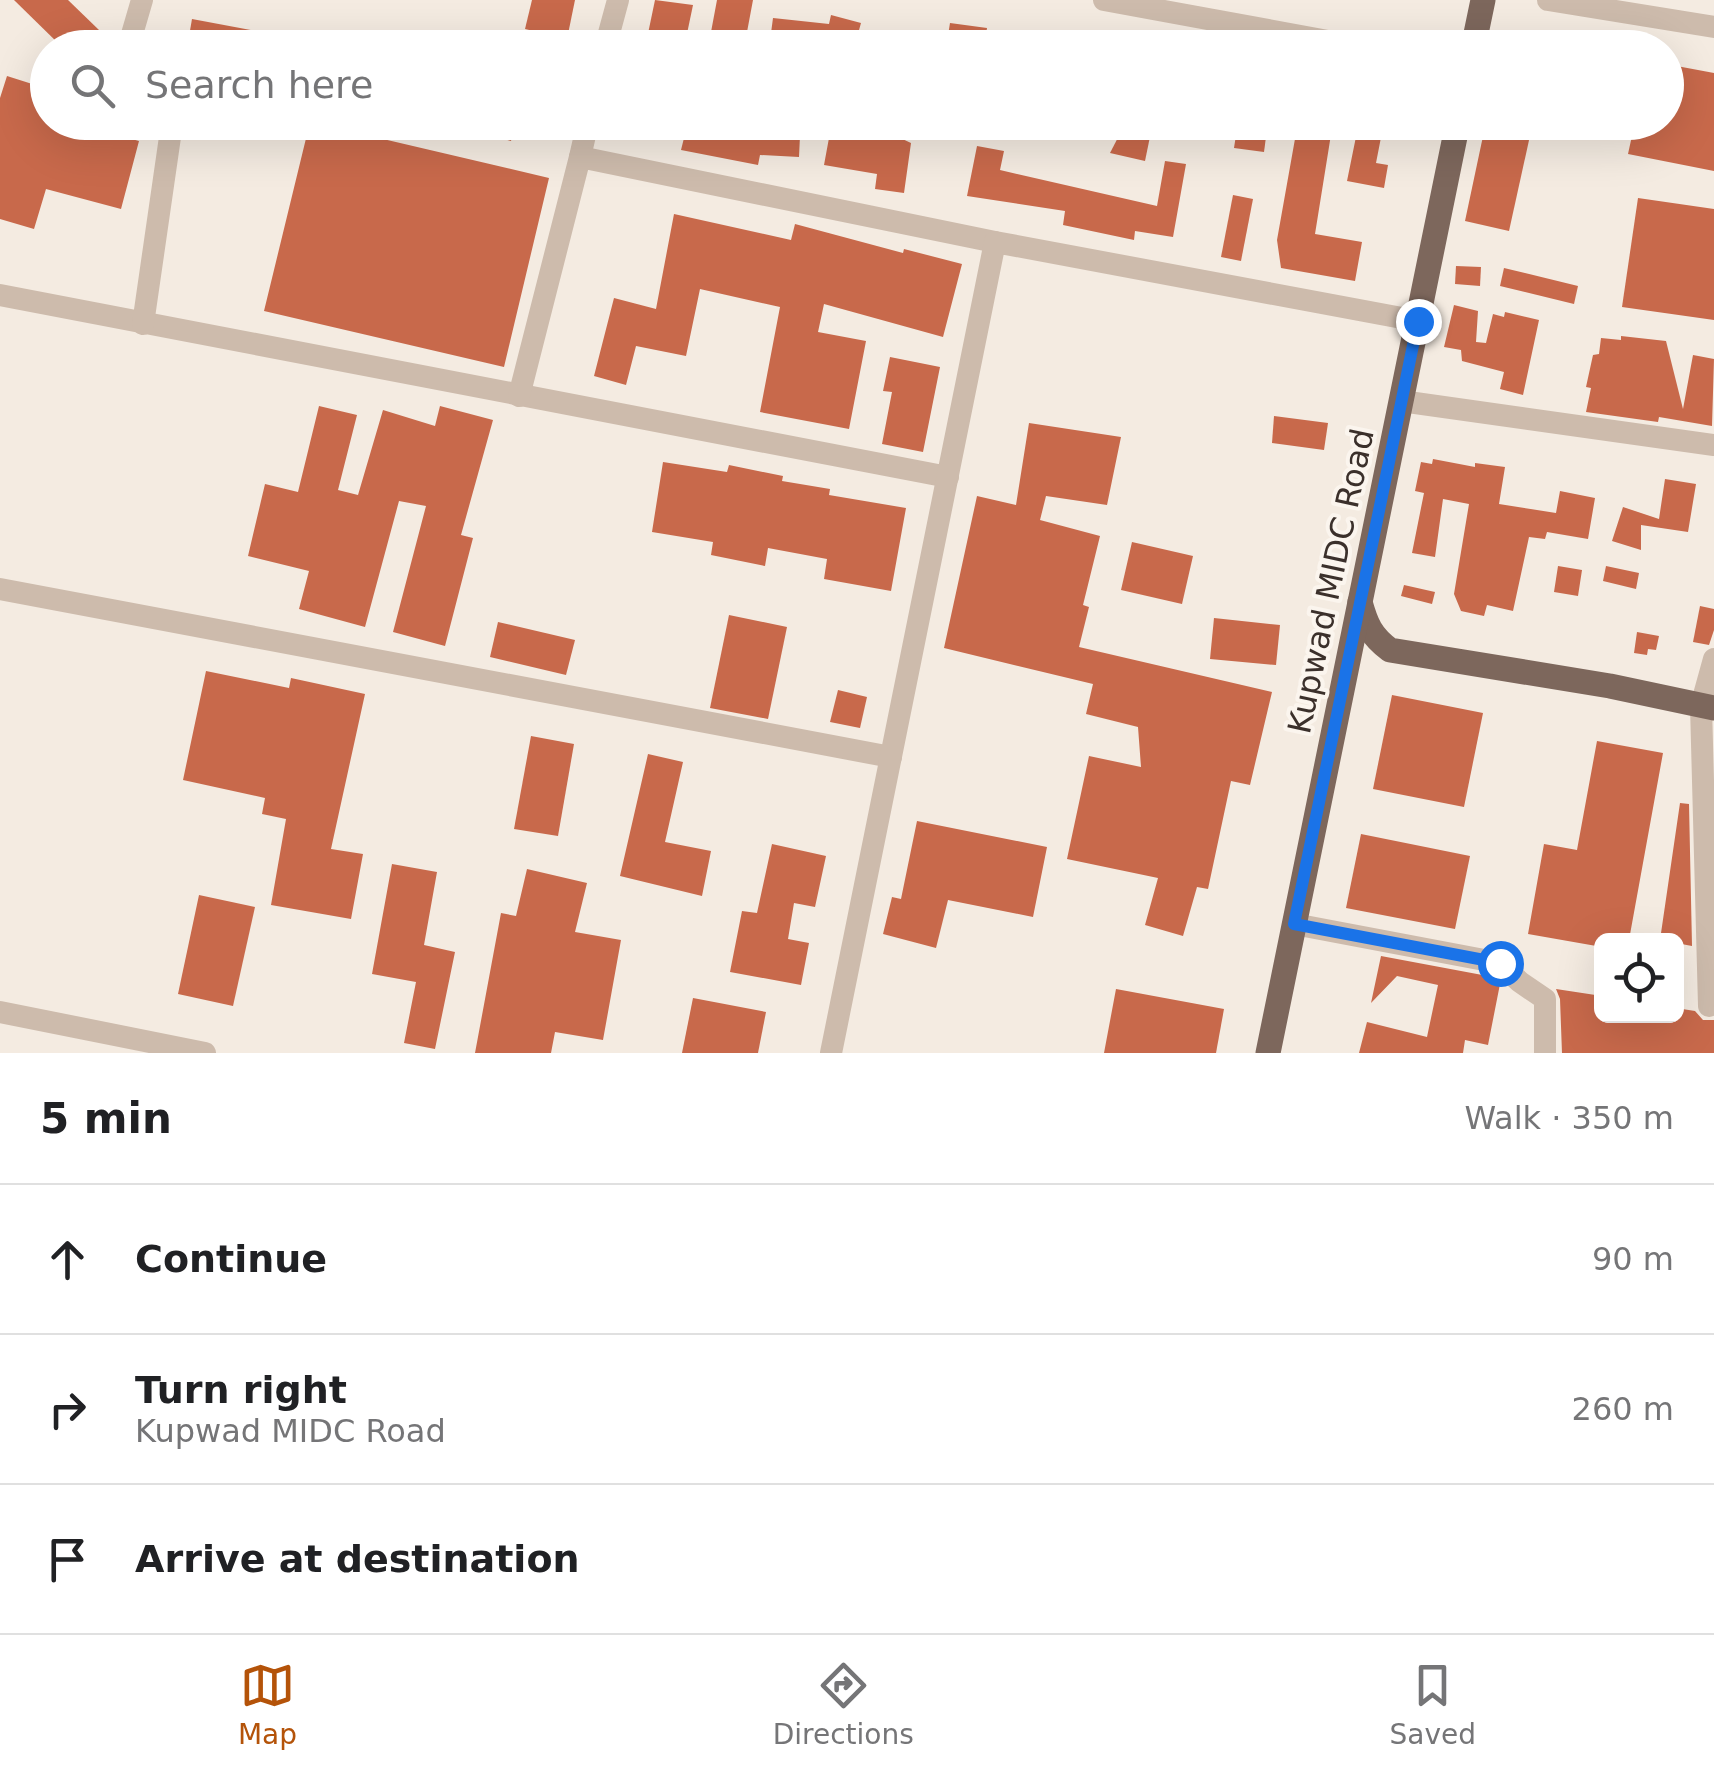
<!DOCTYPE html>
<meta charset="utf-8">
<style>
body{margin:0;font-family:"DejaVu Sans",sans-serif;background:#f2f2f2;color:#202124}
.controls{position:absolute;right:30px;bottom:30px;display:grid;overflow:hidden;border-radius:15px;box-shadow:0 10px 40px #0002}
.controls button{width:90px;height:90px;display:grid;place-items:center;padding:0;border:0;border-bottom:2px solid #e0e0e0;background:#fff;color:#202124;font:50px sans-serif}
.stop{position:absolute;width:30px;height:30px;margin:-22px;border:8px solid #1a73e8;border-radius:50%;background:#fff}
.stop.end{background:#1a73e8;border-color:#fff;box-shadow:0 2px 10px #0008}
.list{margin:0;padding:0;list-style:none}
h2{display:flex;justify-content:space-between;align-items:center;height:130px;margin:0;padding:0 40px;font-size:42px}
h2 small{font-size:32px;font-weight:400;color:#757577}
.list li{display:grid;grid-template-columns:65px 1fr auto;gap:30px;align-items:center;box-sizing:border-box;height:150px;padding:0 40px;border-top:2px solid #e0e0e0}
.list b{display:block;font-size:38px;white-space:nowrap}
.list p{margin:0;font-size:32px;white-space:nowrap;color:#757577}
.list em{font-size:32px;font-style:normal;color:#757577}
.icon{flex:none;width:55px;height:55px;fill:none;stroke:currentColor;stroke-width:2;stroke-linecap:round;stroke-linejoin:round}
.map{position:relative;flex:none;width:1714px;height:1053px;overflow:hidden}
.search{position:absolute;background:#fff;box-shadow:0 10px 40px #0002;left:30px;right:30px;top:30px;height:110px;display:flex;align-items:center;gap:25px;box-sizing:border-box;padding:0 35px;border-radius:55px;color:#757577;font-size:38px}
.sheet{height:580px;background:#fff}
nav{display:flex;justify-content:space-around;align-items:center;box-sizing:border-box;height:140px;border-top:2px solid #e0e0e0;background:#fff;font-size:28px;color:#757577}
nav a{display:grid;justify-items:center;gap:5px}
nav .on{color:#b45309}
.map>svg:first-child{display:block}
.building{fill:#c8694b}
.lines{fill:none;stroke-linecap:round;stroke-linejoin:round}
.minor{stroke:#cdbbac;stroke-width:22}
.major{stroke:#7d675c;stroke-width:25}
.route{stroke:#1a73e8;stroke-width:12}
.labels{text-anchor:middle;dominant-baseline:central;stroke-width:8;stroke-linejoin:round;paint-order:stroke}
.street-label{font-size:32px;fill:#3b302b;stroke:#fbf5ee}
</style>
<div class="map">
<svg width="1714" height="1053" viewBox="0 0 1714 1053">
<rect width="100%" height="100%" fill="#f4ebe1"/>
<g class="building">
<polygon points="14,0 68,0 99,30 82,48 63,48"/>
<polygon points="532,0 575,0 567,39 525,29"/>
<polygon points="655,0 693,5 684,48 645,48"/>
<polygon points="717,0 753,0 744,48 708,48"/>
<polygon points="831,15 861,23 854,48 769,48 773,18 829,24"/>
<polygon points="192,19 261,32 258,48 187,48"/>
<polygon points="950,23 987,28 984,48 946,48"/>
<polygon points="1666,64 1714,73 1714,171 1628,154 1635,122 1666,122"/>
<polygon points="7,76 48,89 48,122 70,122 139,141 121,209 46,189 34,229 0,219 0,98"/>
<polygon points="310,122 361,122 369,124 366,135 549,178 504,367 264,311"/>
<polygon points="460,122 516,122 511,141 459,126"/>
<polygon points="688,122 841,122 866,127 864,140 896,136 911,143 904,193 875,189 877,174 824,165 829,138 800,136 799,157 760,155 758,165 681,150"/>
<polygon points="999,122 1032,122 1028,140 996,133"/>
<polygon points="1126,122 1153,122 1145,161 1110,153"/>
<polygon points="1238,122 1268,122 1264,152 1234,148"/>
<polygon points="1298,122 1333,122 1315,234 1362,242 1355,281 1281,268 1277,240"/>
<polygon points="1359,122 1384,122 1376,163 1388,165 1384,188 1347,181"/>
<polygon points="1486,122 1533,122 1509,231 1465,221"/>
<polygon points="977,146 1004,151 1000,170 1157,206 1165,161 1186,164 1173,237 1135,231 1134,240 1063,225 1065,211 967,196"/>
<polygon points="1233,195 1253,199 1241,261 1221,257"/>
<polygon points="1638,198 1714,209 1714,320 1622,307"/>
<polygon points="674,214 791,240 795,224 903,253 904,249 962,264 943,337 824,304 818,332 866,341 849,429 760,412 780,307 700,289 686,356 636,346 626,385 594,376 614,298 656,309"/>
<polygon points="1456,266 1481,267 1480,286 1455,284"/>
<polygon points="1504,268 1578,286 1574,304 1500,286"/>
<polygon points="1454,305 1478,311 1476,342 1486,343 1493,314 1504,317 1505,312 1539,320 1523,395 1500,389 1504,372 1462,361 1461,350 1444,347"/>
<polygon points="1621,336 1666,341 1683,409 1693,355 1714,359 1712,426 1659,417 1658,422 1586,412 1591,388 1586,387 1593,355 1599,354 1601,338 1621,340"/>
<polygon points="890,357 940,367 923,452 882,444 892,392 883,391"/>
<polygon points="319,406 357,415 338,490 358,495 383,410 435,426 440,406 493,420 461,535 473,538 445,646 393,632 426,506 399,501 365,627 299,609 309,571 248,556 265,484 298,492"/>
<polygon points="1274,416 1328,423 1324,450 1272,443"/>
<polygon points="1029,423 1121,437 1107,505 1046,496 1040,520 1100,536 1083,605 1089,607 1079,647 1272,692 1250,785 1231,781 1208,889 1197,887 1183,936 1145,925 1158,878 1067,859 1089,756 1141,767 1138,727 1086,714 1093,684 944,648 977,496 1016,505"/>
<polygon points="1433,459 1475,467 1475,463 1505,467 1499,504 1556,513 1560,491 1595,498 1588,539 1547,532 1545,539 1529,537 1513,611 1487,605 1484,616 1461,611 1454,594 1469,504 1443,499 1435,557 1412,553 1424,493 1415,491 1421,462 1432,464"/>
<polygon points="663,462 727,472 729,465 783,476 782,481 830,489 829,495 906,508 891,591 824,579 827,559 768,548 765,566 711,555 713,542 652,532"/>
<polygon points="1665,479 1696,484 1688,532 1641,525 1641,550 1612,541 1623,507 1659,519"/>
<polygon points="1132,542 1193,556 1182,604 1121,590"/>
<polygon points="1558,566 1582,570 1578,596 1554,592"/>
<polygon points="1606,566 1639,573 1636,589 1603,581"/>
<polygon points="1404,585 1435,592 1432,604 1401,596"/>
<polygon points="1700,606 1714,609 1714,630 1709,645 1693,642"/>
<polygon points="729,615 787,627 768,719 710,708"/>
<polygon points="1214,618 1280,625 1276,665 1210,659"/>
<polygon points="498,622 575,640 566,675 490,657"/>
<polygon points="1637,632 1659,636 1656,650 1648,649 1647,655 1634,653"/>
<polygon points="206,671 289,688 291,678 365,694 331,849 363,854 351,919 271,905 286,819 262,814 265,798 183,780"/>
<polygon points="838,690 867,697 860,728 830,722"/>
<polygon points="1392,695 1483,713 1464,807 1373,789"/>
<polygon points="531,736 574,744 558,836 514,829"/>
<polygon points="1597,741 1663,753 1629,940 1602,940 1602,947 1528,934 1544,844 1577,850"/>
<polygon points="648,754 683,762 665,842 711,851 702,896 620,876"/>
<polygon points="1680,803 1689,804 1692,946 1676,943 1676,940 1660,940"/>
<polygon points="917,821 1047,847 1033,917 948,900 936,948 883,934 892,897 901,899"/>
<polygon points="1361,834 1470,856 1455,929 1346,908"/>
<polygon points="772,844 826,856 815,907 794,903 788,939 809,943 801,985 730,972 742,911 757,913"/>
<polygon points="392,864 437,872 424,945 455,952 435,1049 404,1043 416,982 372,974"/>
<polygon points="527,869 587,883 575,932 621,940 603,1040 555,1032 551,1053 475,1053 501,913 516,916"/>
<polygon points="199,895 255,907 233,1006 178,994"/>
<polygon points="1381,956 1493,977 1500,984 1488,1045 1465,1040 1463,1053 1359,1053 1367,1022 1427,1037 1438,985 1397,976 1371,1003"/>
<polygon points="1116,989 1224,1009 1216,1053 1104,1053"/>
<polygon points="1556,989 1602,996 1602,1016 1676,1016 1676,1008 1695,1011 1703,1020 1714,1020 1714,1053 1562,1053 1560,999"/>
<polygon points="693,998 766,1012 758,1053 682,1053"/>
</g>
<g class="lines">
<g class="minor">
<polyline points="1104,0 1366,48"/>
<polyline points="1548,0 1714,27"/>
<polyline points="128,48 142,0"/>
<polyline points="605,48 618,0"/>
<polyline points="580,157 588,122"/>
<polyline points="0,295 948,477"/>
<polyline points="143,324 170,137 163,122"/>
<polyline points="519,396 580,157 995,242"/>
<polyline points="1401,401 1714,445"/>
<polyline points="0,589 891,757"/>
<polyline points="1294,924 1500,963 1520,982 1545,999 1545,1053"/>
<polyline points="1709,1006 1701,706 1714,659"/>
<polyline points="0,1012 205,1053"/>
<polyline points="831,1053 995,242 1418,321"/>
</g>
<g class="major">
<polyline points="1473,48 1483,0"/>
<path d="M1360,602C1366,624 1371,636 1390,650L1610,686L1714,708"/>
<polyline points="1268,1053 1458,122"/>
</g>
</g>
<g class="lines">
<polyline class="route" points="1418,321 1294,924 1500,963"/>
</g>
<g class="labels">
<g class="street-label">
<text transform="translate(1331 581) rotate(-78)">Kupwad MIDC Road</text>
</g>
</g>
</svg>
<div class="controls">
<button><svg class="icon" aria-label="locate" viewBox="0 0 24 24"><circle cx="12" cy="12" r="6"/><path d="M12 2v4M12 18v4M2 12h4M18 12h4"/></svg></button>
</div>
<div class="stop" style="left:1500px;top:963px"></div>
<div class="stop end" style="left:1418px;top:321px"></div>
<div class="search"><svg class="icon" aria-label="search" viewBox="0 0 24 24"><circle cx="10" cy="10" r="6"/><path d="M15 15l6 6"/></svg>Search here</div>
</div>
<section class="sheet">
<h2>5 min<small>Walk · 350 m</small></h2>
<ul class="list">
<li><svg class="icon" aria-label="ahead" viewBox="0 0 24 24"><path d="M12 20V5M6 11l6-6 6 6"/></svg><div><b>Continue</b></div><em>90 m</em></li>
<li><svg class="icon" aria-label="right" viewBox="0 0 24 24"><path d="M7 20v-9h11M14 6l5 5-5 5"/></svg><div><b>Turn right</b><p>Kupwad MIDC Road</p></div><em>260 m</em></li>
<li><svg class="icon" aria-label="arrive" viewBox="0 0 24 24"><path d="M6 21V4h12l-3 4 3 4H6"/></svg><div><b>Arrive at destination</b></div></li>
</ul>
</section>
<nav>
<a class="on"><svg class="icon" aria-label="map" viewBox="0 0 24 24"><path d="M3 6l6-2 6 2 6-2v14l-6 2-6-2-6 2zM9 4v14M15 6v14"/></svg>Map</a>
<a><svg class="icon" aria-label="directions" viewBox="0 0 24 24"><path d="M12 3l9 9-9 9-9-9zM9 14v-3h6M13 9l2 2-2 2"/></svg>Directions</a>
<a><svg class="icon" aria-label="saved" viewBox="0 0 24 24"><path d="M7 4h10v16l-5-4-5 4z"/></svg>Saved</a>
</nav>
